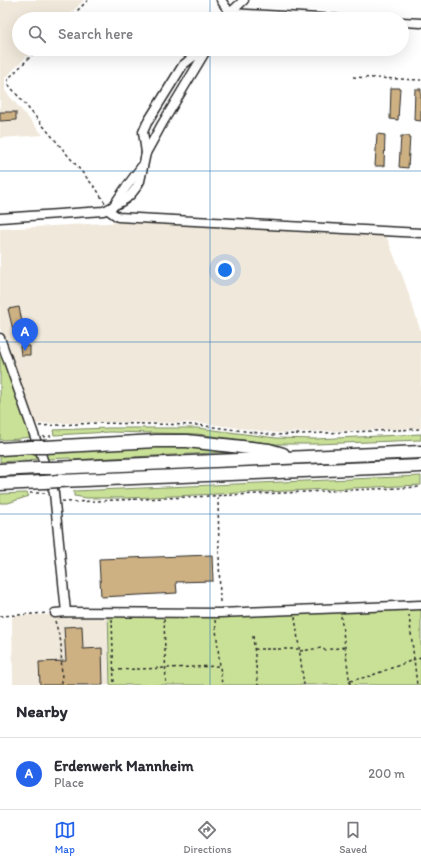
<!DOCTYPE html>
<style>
body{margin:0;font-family:Itim,sans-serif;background:#f2f2f3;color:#2b2b33}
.you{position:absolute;left:225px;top:270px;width:14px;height:14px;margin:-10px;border:3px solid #fff;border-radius:50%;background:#1a73e8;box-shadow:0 0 0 6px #1a73e833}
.badge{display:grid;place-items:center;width:26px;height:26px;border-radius:50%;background:#2563eb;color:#fff;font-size:13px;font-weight:700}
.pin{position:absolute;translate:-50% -33px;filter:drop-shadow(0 1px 2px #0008)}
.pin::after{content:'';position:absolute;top:21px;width:14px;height:12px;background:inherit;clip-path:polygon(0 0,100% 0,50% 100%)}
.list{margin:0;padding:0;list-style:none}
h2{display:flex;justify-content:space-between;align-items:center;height:52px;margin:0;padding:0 16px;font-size:17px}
h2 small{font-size:13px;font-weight:400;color:#7c7c81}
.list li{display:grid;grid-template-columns:26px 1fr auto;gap:12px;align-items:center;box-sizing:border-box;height:72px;padding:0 16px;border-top:1px solid #e1e1e2}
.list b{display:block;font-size:15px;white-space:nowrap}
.list p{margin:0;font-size:13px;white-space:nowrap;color:#7c7c81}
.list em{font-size:13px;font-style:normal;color:#7c7c81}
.icon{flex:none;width:22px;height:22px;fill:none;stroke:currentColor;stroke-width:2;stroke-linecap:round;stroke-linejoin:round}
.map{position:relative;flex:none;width:421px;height:685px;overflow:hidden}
.search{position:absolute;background:#fff;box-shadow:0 4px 16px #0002;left:12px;right:12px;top:12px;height:44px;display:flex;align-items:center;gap:10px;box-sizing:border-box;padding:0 14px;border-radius:22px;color:#7c7c81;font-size:15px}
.sheet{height:124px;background:#fff}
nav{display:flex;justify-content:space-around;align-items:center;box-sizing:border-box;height:56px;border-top:1px solid #e1e1e2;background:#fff;font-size:11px;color:#7c7c81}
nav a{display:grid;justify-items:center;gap:2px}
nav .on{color:#2563eb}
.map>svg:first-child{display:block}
.built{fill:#f0e8da}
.green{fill:#c9e197;stroke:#7a8661}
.building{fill:#ceb183;stroke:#2b2b2b}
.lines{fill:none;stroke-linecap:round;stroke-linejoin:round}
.minor-casing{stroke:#2b2b2b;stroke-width:11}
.highway-casing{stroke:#2b2b2b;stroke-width:15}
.path{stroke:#2b2b2b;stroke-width:1.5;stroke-dasharray:3 3;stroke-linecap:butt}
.minor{stroke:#fff;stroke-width:8}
.highway{stroke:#fff;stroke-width:12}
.highway-bridge-casing{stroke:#2b2b2b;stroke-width:15;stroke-linecap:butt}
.highway-bridge{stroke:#fff;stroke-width:12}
.grid{fill:none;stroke:#1f6fb2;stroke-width:1;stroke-opacity:0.55}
</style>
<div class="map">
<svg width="421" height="685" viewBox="0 0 421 685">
<rect width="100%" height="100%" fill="#fff"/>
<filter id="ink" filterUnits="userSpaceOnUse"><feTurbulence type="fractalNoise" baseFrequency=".025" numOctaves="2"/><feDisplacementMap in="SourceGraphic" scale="8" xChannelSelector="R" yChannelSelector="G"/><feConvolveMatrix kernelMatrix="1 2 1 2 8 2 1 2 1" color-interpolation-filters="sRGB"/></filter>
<g filter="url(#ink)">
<g class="built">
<polygon points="0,0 84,0 65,19 19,19 19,49 34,49 5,78 5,91 43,135 0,138"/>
<polygon points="123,222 385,233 405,283 421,332 421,428 276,433 202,423 96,422 34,424 0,328 0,229"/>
<polygon points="66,614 107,615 109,685 13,685 12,616"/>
</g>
<g class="green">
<polygon points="0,349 32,437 21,438 20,439 0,440"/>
<polygon points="109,428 198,428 276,438 316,439 421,434 421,440 316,444 275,444 197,434 110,432 54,435 53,430"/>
<polygon points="161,444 232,451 232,452 71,460 70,458 46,459 44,452"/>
<polygon points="0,451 37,452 40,459 0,462"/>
<polygon points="421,476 421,485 128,498 87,498 74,496 74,491"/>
<polygon points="23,493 27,493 29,496 8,503 0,503 0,494"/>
<polygon points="421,609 421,685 110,685 108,615 222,616"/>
</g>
<g class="building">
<polygon points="391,88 400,88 398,120 390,119"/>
<polygon points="415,89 421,89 421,121 414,120"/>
<polygon points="0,112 16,112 16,120 0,121"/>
<polygon points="377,134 385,135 384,166 375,166"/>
<polygon points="401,136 410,136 408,168 399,167"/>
<polygon points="19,307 24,332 14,334 8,309"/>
<polygon points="20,346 30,346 30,355 21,355"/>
<polygon points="212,555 213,581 176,582 177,593 101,597 99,559"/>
<polygon points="82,626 83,649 102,648 103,685 40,685 39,662 66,661 64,627"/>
</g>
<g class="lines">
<g class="minor-casing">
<g id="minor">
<polyline points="221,0 230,13 337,19"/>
<polyline points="227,19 230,13 244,0"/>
<polyline points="402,22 421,23"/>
<polyline points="146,153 143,132 147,123 183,65 193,57 205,51"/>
<polyline points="114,205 124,190 142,166"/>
<polyline points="108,210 118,217 421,233"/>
<path d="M0,218L103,211C108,210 111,207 115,205C117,204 119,203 121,202C129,198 136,189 140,181L146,153L162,124L207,49"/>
<polyline points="0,338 48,474 54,493 66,612"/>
<polyline points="55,613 66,612 220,613 421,605"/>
</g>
</g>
<g class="highway-casing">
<g id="highway">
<polyline points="45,447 156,441 187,441 269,450 283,454"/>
<polyline points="0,449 32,447"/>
<polyline points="53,468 421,452"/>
<polyline points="0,470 38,468"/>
<polyline points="59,481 421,466"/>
<polyline points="0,484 44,482"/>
</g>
</g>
<g class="path">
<polyline points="69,19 88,0"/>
<polyline points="38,49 8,79 8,84 97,190 105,203"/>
<polyline points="353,77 421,80"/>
<polyline points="39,426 97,423 198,425 275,435 421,429"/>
<polyline points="43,437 51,436"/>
<polyline points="30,493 46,493"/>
<polyline points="218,497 220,605"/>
<polyline points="62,501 72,502 421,487"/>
<polyline points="409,615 417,685"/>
<polyline points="0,616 48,613"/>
<polyline points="341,616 350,685"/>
<polyline points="295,617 304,685"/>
<polyline points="112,619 114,685"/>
<polyline points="164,619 166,685"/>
<polyline points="215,620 222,685"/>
<polyline points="55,621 61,642 62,685"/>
<polyline points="253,636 258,685"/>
<polyline points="254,649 298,649"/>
<polyline points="300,651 321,648 325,650 345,647"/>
<polyline points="113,670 219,666"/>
<polyline points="350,681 370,676 421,657"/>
</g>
<use href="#minor" class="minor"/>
<use href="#highway" class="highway"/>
<g class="highway-bridge-casing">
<g id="highway-bridge">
<polyline points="32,447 45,447"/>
<polyline points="38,468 53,468"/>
<polyline points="44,482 59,481"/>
</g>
</g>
<use href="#highway-bridge" class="highway-bridge"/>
</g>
</g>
<path class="grid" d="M210,0V19M210,49V685M0,171H421M0,342H421M0,514H421"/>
</svg>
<div class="you"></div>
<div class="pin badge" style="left:25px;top:351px">A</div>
<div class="search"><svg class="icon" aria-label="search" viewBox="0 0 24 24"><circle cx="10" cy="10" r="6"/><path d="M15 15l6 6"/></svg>Search here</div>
</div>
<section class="sheet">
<h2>Nearby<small></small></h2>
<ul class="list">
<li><span class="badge">A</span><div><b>Erdenwerk Mannheim</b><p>Place</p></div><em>200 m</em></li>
</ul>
</section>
<nav>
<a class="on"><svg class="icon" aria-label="map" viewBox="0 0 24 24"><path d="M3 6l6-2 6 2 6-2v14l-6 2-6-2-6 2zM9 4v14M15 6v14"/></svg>Map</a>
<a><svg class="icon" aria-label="directions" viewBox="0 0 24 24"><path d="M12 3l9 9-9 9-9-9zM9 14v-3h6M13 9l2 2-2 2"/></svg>Directions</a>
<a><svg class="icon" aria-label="saved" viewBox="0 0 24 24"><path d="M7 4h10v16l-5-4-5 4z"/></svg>Saved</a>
</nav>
